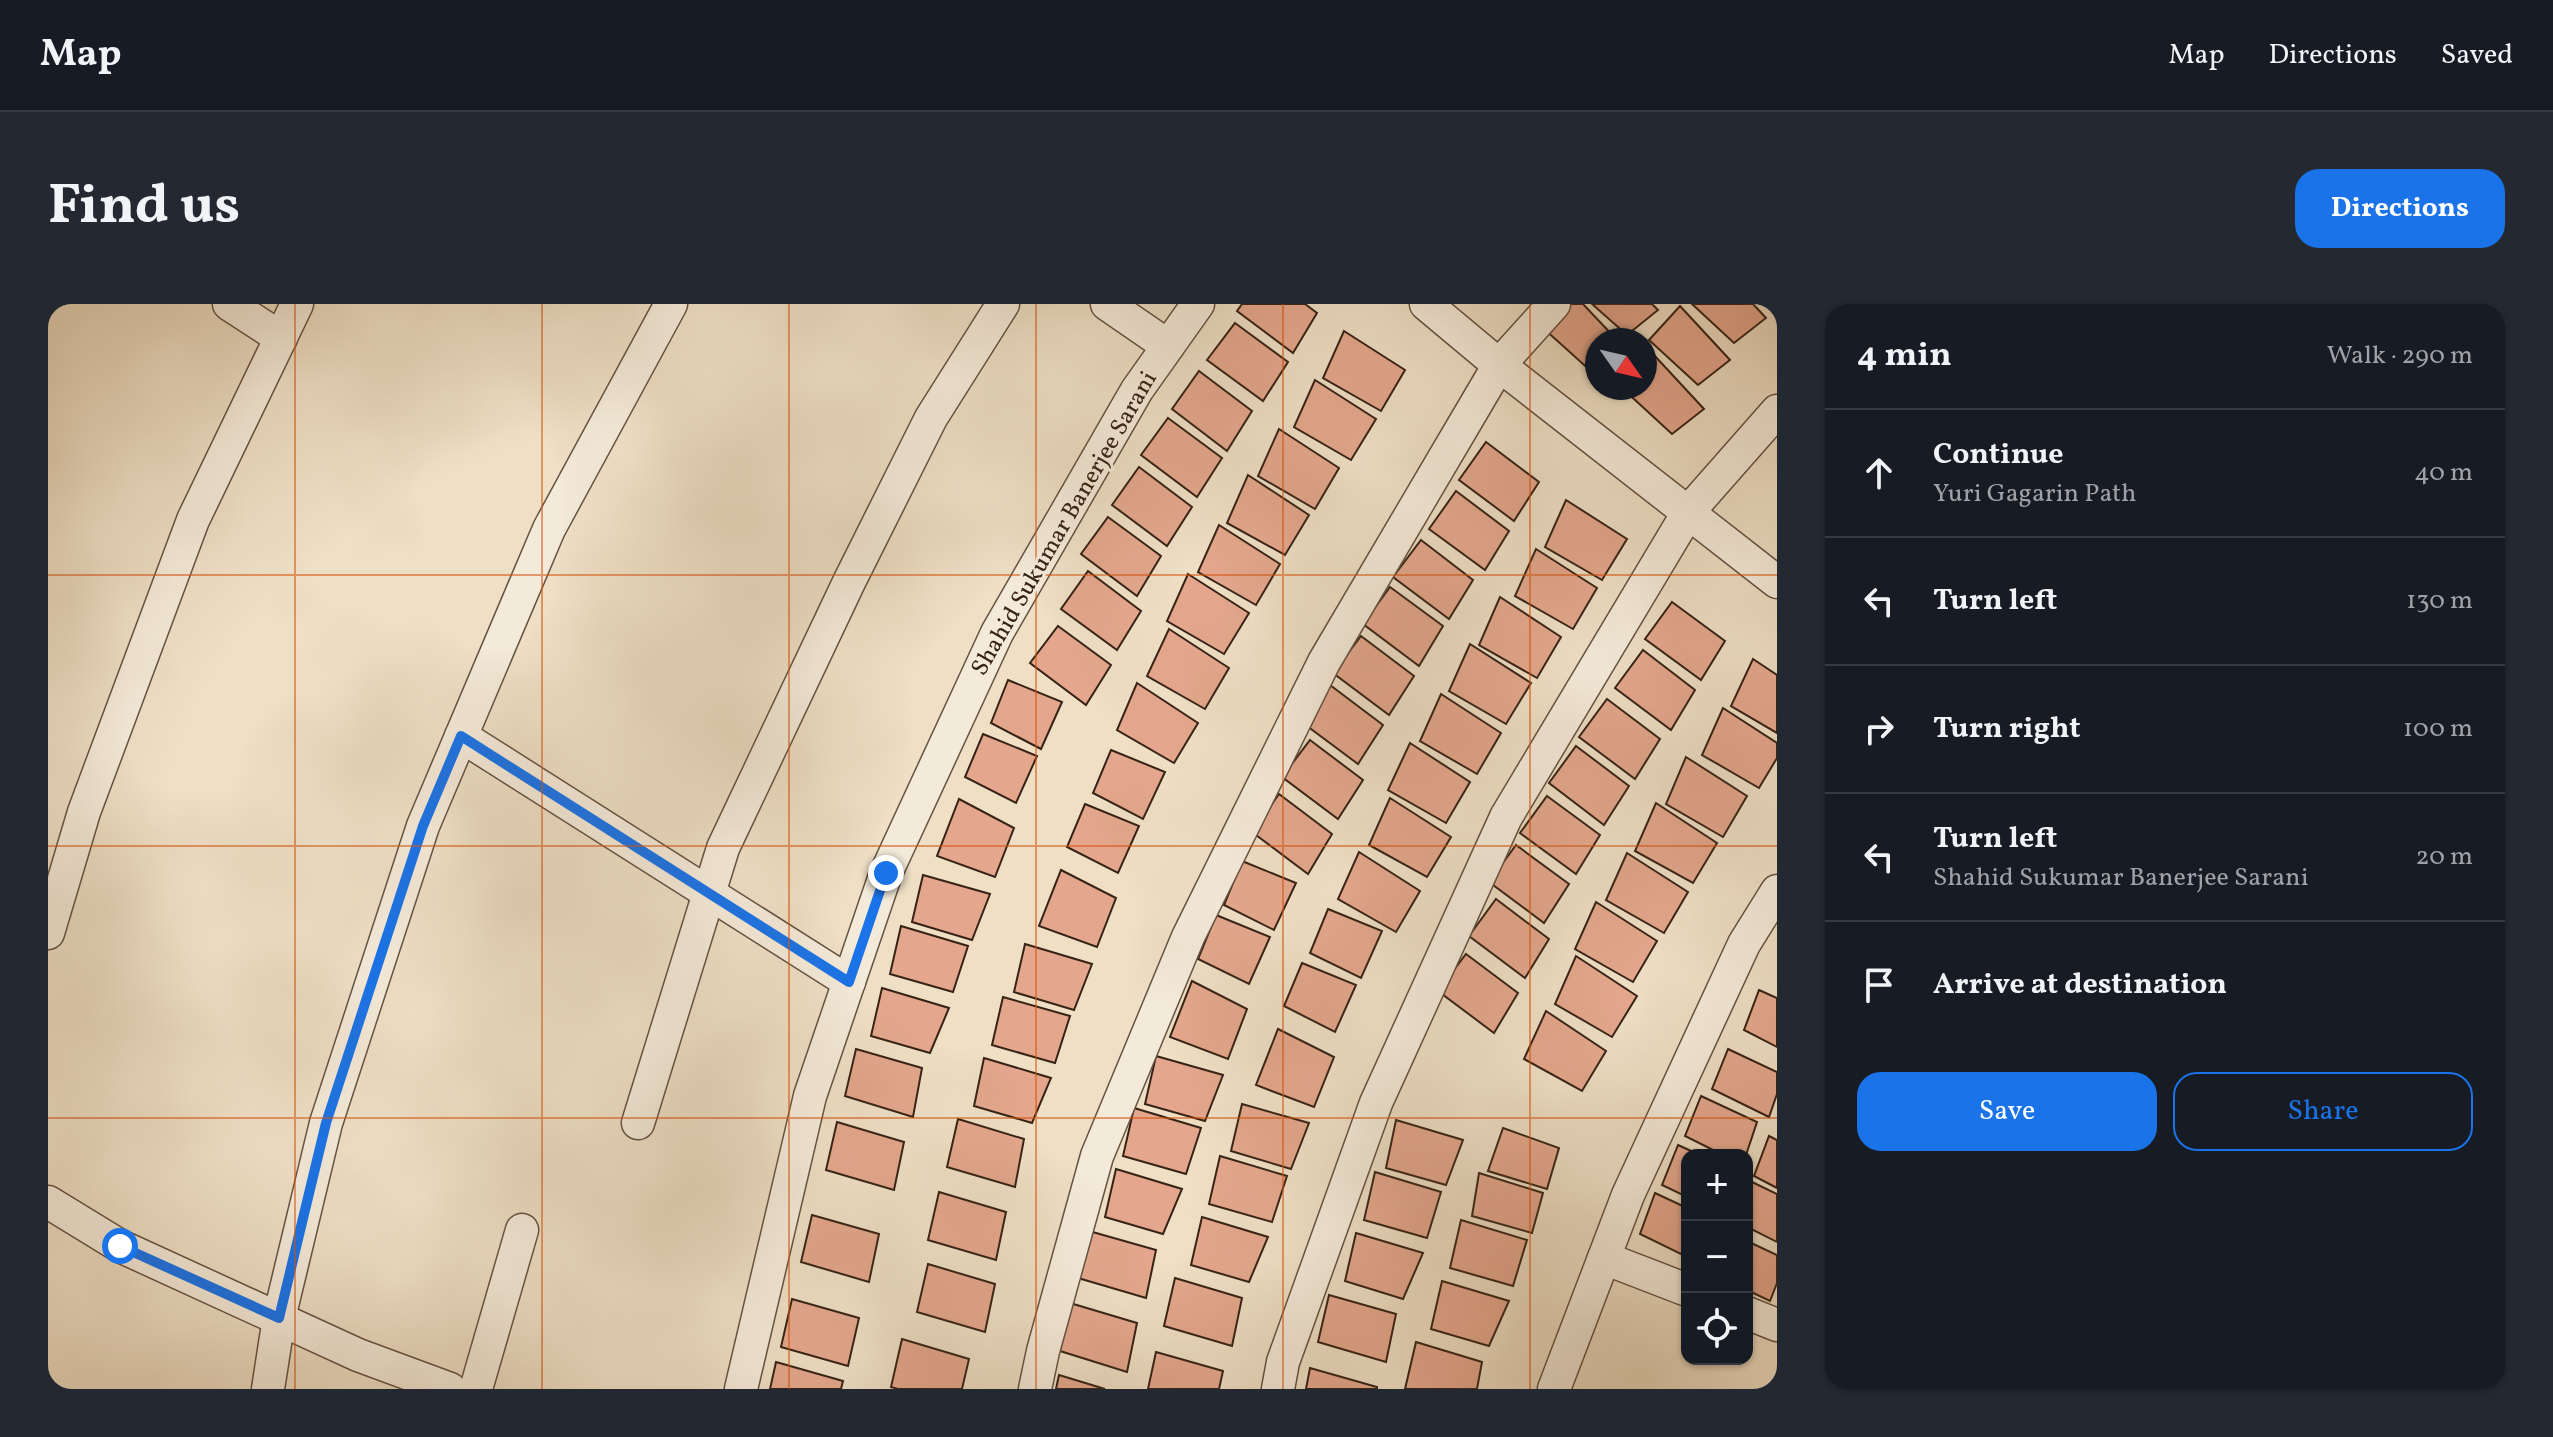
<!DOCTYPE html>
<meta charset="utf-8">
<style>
body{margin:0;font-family:Vollkorn,serif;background:#242831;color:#f1f3f6}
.controls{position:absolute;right:24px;bottom:24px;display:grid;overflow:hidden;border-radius:16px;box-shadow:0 2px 6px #0004}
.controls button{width:72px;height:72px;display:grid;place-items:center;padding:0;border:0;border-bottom:2px solid #363941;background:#171b24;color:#f1f3f6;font:40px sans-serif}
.compass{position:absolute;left:1537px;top:24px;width:72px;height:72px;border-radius:50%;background:#171b24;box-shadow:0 2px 6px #0004;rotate:124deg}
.stop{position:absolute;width:24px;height:24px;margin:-18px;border:6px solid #1a73e8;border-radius:50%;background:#fff}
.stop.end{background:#1a73e8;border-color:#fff;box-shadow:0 2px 8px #0008}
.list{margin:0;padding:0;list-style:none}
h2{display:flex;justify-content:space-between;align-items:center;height:104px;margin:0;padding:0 32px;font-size:34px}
h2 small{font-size:26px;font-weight:400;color:#9ea1a6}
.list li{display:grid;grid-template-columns:52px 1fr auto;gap:24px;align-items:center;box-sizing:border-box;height:128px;padding:0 32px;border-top:2px solid #363941}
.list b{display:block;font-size:30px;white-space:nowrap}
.list p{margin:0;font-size:26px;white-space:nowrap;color:#9ea1a6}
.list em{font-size:26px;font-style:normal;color:#9ea1a6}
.actions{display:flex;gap:16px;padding:24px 32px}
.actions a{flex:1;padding:18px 0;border:2px solid #1a73e8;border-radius:24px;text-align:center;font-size:28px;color:#1a73e8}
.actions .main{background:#1a73e8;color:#fff}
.icon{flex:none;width:44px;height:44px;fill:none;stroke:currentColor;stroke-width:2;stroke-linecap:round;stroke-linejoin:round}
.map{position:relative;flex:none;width:1729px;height:1085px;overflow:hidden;border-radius:24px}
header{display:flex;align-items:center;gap:48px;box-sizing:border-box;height:112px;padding:0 40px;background:#171b24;border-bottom:2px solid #363941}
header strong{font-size:38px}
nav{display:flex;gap:44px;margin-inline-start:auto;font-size:28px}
.intro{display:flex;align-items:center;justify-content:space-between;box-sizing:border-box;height:192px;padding:0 48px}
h1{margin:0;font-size:56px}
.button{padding:20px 36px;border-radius:24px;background:#1a73e8;color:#fff;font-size:28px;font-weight:700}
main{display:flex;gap:48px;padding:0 48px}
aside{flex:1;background:#171b24;border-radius:24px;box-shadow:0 2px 6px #0004}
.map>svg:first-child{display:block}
.building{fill:#e4a78d;stroke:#372316;stroke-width:2}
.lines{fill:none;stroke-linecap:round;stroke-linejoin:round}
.minor-casing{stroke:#655242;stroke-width:35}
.minor{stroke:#f4ead9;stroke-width:32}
.route{stroke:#1a73e8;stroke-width:10}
.grid{fill:none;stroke:#d6540d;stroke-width:2;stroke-opacity:0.55}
.labels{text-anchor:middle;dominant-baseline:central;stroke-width:6;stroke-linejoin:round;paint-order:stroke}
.street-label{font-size:24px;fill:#372316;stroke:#f4ead9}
</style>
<header>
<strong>Map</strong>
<nav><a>Map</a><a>Directions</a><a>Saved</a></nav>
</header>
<div class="intro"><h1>Find us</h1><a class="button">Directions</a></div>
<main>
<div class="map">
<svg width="1729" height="1085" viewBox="0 0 1729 1085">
<rect width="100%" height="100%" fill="#eedfc5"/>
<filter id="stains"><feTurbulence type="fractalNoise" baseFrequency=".0025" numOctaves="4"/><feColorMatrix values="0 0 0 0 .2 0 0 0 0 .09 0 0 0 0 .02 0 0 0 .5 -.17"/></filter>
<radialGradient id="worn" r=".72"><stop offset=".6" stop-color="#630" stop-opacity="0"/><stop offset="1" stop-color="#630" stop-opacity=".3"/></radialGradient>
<g class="building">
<polygon points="1194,0 1257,0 1269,9 1245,49 1189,7"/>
<polygon points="1517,0 1535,0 1569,36 1549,36 1549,66 1545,69 1495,24"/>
<polygon points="1544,0 1604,0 1610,6 1579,31"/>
<polygon points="1644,0 1705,0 1718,14 1686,39"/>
<polygon points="1632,2 1682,56 1650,81 1601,36"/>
<polygon points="1187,19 1240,58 1215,97 1159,56"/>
<polygon points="1296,27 1357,66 1333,107 1275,74"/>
<polygon points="1605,50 1656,105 1624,130 1574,84 1597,84 1597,59"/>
<polygon points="1151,67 1204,107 1179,147 1124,105"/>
<polygon points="1267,76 1328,115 1303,156 1246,123"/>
<polygon points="1120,114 1174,154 1149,193 1093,151"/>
<polygon points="1231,125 1291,164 1267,205 1210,172"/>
<polygon points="1438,138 1491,178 1466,217 1411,176"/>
<polygon points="1091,163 1144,203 1119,242 1064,201"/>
<polygon points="1200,171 1261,211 1237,251 1179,219"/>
<polygon points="1408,187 1461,227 1437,266 1381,225"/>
<polygon points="1518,196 1579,235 1554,276 1497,243"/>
<polygon points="1060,213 1113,252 1089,292 1033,250"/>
<polygon points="1171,221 1232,260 1208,301 1150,268"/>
<polygon points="1373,236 1425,276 1401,315 1345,273"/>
<polygon points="1488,245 1549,284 1525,325 1467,292"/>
<polygon points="1040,267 1093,307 1069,346 1013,305"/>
<polygon points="1140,270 1201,309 1176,350 1119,317"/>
<polygon points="1342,283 1395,322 1371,362 1315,320"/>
<polygon points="1452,293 1513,333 1489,374 1431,341"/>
<polygon points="1624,298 1677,337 1653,376 1597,335"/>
<polygon points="1010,322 1063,361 1038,401 982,359"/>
<polygon points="1121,325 1181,364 1157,405 1099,372"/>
<polygon points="1313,332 1366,372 1341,411 1285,369"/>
<polygon points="1422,340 1483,379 1458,420 1401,387"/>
<polygon points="1595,346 1647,386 1623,426 1567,384"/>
<polygon points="1705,355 1729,371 1729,429 1683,402"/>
<polygon points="960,376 1014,398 993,445 943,419"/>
<polygon points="1089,379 1150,419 1126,459 1069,426"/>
<polygon points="1282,381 1335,421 1310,460 1255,419"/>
<polygon points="1393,390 1453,429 1429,470 1372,437"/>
<polygon points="1559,395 1612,435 1587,475 1531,433"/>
<polygon points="1675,404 1729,439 1729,454 1711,484 1654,451"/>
<polygon points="935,430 989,452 968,499 917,473"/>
<polygon points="1262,436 1315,476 1290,515 1234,473"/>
<polygon points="1362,439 1422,478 1398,519 1340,486"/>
<polygon points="1528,442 1581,482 1556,521 1501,479"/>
<polygon points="1063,446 1117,468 1095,515 1045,489"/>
<polygon points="1638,453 1699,492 1675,533 1618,500"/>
<polygon points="1231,490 1284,530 1260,570 1204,528"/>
<polygon points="1499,492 1552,531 1528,570 1472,529"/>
<polygon points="1342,494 1403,533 1379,573 1321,541"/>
<polygon points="911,495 966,524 947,573 889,552"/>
<polygon points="1608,499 1669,539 1645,579 1587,547"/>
<polygon points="1037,500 1091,522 1070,569 1019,543"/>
<polygon points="1468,541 1521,580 1496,619 1441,578"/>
<polygon points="1311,548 1372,587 1348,628 1290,595"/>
<polygon points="1579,549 1640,588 1616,629 1558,596"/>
<polygon points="1194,557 1248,579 1226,626 1176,601"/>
<polygon points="1013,566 1068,594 1049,643 991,622"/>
<polygon points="875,571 942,590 924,636 864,618"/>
<polygon points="1448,595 1501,635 1477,674 1421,632"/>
<polygon points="1548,598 1609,637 1585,678 1527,645"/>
<polygon points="1280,605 1334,627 1313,674 1262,649"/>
<polygon points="1168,611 1222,633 1201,680 1150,655"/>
<polygon points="853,622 920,642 905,688 842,670"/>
<polygon points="977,640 1044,660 1026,706 966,688"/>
<polygon points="1418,650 1470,689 1446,729 1390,687"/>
<polygon points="1528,652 1589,692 1564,733 1507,700"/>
<polygon points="1254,659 1308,681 1287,728 1236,702"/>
<polygon points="1144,677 1199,705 1180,755 1122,733"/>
<polygon points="834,684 901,704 882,749 823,732"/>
<polygon points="1711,686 1729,694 1729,743 1696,726"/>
<polygon points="955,693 1022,712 1007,759 944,741"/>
<polygon points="1498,707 1558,747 1534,787 1476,755"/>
<polygon points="1230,725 1286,753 1266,803 1208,781"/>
<polygon points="808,745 874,764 865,813 797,792"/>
<polygon points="1680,745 1729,768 1729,790 1721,813 1664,785"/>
<polygon points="1108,752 1175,771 1157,817 1097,800"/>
<polygon points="936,754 1003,774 984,819 926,802"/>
<polygon points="1653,792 1709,818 1698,851 1675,851 1637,832"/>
<polygon points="1194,800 1261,819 1243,865 1183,847"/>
<polygon points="1086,804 1153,824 1138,870 1075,852"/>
<polygon points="910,815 976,835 967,883 899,863"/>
<polygon points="1348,816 1415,836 1398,881 1338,864"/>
<polygon points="789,818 856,838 846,886 778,866"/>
<polygon points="1455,824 1511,844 1499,885 1440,867"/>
<polygon points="1721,832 1729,836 1729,884 1706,872"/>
<polygon points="1630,841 1652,851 1639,851 1639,893 1614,881"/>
<polygon points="1172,852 1239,872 1224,918 1161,900"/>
<polygon points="1068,865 1134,885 1115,930 1057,913"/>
<polygon points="1327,868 1393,888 1379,934 1316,916"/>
<polygon points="1431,869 1495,889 1484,929 1424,912"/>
<polygon points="1702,877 1729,890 1729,938 1699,923 1699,884"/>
<polygon points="891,888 958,908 948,956 880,936"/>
<polygon points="1607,889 1639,904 1639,953 1592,930"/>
<polygon points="764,911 831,930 821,978 753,958"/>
<polygon points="1154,913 1220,933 1201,978 1143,961"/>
<polygon points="1413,916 1479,936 1465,982 1402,964"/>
<polygon points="1041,927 1108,946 1098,994 1030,974"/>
<polygon points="1308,929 1375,949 1355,995 1297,977"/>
<polygon points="1699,937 1729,951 1729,979 1722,997 1699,986"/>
<polygon points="880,960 947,980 937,1028 869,1008"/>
<polygon points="1127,974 1194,994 1184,1042 1116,1022"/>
<polygon points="1394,977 1461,997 1441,1042 1383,1025"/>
<polygon points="1281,991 1348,1010 1338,1058 1270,1038"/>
<polygon points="744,995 811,1014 800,1062 733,1043"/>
<polygon points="1022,999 1089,1019 1079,1068 1012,1047"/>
<polygon points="854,1035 921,1055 914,1085 850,1085 843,1083"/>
<polygon points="1368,1038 1434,1058 1429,1085 1357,1085"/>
<polygon points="1108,1048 1175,1067 1171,1085 1100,1085"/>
<polygon points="728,1058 795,1077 793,1085 722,1085"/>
<polygon points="1262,1064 1329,1083 1329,1085 1258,1085"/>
<polygon points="1011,1071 1057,1085 1008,1085"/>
</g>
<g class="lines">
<g class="minor-casing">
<g id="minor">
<polyline points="181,0 233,34"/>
<polyline points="1059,0 1120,42"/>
<polyline points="1378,0 1451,61 1729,278"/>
<polyline points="413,432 801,678"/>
<polyline points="0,629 36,508 145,216 249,0"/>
<polyline points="590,819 675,544 801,278 883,114 955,0"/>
<polyline points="0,898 72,942 310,1051 402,1085"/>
<polyline points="1556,954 1639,986"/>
<polyline points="1699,1009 1729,1021"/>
<polyline points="220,1085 231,1014 278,819 375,522 501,225 623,0"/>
<polyline points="428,1085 474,926"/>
<polyline points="693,1085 762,792 838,569 949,329 1089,86 1150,0"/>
<polyline points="987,1085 995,1047 1049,852 1140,633 1276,358 1451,61 1506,0"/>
<polyline points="1230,1085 1235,1058 1328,799 1458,513 1641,207 1729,107"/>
<polyline points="1506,1085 1580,891 1696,640 1729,587"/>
</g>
</g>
<use href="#minor" class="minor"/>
</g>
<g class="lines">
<polyline class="route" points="72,942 231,1014 278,819 375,522 413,432 801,678 838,569"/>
</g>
<path class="grid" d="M247,0V1085M494,0V1085M741,0V1085M988,0V1085M1235,0V1085M1482,0V1085M0,271H1729M0,542H1729M0,814H1729"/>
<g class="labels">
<g class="street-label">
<text transform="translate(1017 220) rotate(-60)">Shahid Sukumar Banerjee Sarani</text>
</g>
</g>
<rect width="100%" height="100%" filter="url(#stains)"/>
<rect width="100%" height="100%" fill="url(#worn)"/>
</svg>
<div class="controls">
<button>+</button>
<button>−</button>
<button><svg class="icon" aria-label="locate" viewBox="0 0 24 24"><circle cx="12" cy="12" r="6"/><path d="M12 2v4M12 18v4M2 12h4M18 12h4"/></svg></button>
</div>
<svg class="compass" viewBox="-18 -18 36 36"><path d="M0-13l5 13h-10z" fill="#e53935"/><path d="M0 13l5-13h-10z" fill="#9ea1a6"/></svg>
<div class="stop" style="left:72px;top:942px"></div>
<div class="stop end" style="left:838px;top:569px"></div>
</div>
<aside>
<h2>4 min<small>Walk · 290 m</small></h2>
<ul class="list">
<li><svg class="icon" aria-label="ahead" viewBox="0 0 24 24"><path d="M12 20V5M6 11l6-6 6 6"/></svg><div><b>Continue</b><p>Yuri Gagarin Path</p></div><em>40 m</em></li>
<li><svg class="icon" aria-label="left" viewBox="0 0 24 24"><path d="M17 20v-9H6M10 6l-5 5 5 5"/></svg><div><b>Turn left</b></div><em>130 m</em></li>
<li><svg class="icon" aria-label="right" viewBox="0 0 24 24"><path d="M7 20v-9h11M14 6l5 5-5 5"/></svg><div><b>Turn right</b></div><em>100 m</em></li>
<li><svg class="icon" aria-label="left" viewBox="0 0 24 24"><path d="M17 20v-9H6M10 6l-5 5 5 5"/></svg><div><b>Turn left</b><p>Shahid Sukumar Banerjee Sarani</p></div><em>20 m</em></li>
<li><svg class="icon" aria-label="arrive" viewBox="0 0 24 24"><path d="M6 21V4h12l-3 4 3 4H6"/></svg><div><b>Arrive at destination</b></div></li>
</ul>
<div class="actions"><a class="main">Save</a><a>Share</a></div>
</aside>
</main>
